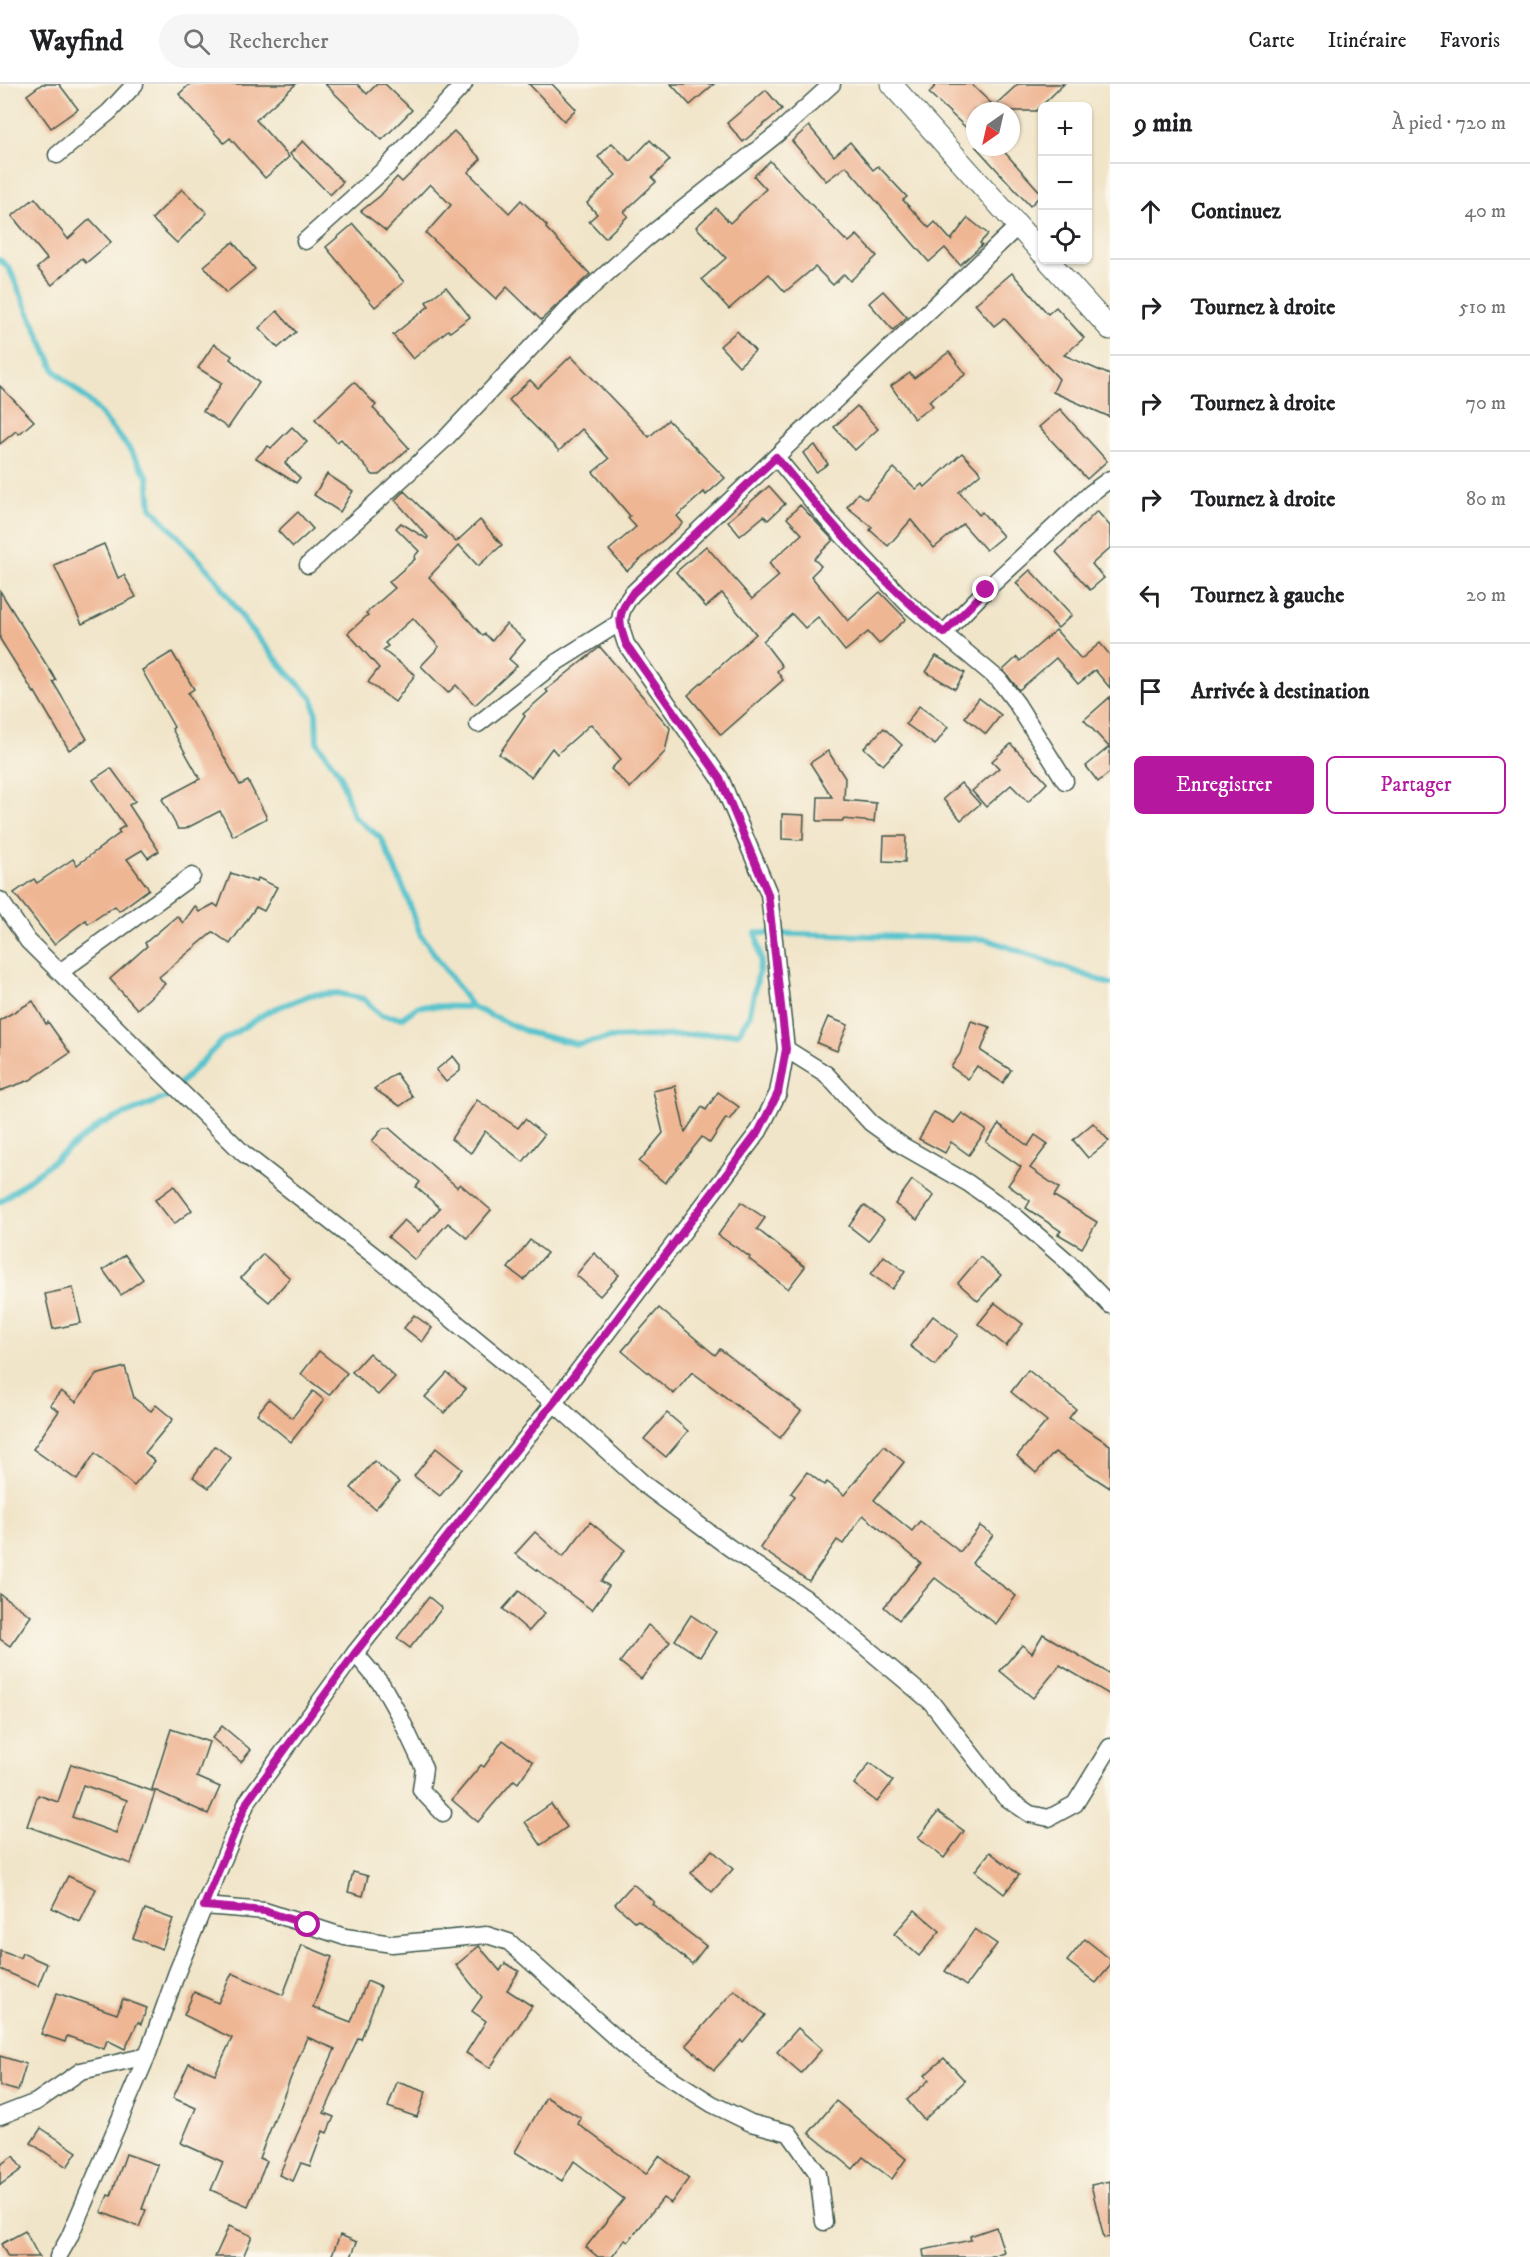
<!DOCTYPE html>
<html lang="fr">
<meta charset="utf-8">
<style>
body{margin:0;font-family:"IM FELL DW Pica",serif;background:#f6f6f6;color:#202124}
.controls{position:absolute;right:18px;top:18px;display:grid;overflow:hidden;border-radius:9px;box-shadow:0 2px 4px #0004}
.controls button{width:54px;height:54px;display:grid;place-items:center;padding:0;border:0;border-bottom:2px solid #e0e0e0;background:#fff;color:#202124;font:30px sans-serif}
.compass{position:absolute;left:966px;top:18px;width:54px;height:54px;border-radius:50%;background:#fff;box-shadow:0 2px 4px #0004;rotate:214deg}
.stop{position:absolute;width:18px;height:18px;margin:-14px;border:4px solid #b5179e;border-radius:50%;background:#fff}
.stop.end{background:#b5179e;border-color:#fff;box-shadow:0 2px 6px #0008}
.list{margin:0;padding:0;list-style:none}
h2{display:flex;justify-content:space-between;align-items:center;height:78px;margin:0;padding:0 24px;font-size:26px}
h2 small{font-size:20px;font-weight:400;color:#757577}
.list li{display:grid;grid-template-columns:39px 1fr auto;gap:18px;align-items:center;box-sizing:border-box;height:96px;padding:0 24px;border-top:2px solid #e0e0e0}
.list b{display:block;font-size:22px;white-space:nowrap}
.list em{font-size:20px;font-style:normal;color:#757577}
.actions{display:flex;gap:12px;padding:18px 24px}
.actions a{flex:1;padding:14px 0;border:2px solid #b5179e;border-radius:9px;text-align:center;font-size:21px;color:#b5179e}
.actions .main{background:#b5179e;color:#fff}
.icon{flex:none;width:33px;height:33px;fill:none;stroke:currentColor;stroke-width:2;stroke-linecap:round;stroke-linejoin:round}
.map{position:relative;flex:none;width:1110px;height:2173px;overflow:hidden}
header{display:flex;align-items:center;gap:36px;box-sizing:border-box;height:84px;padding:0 30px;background:#fff;border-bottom:2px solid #e0e0e0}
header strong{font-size:28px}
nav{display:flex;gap:33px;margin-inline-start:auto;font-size:21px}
.search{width:420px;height:54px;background:#f6f6f6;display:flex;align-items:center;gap:15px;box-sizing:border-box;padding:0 21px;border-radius:33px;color:#757577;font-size:22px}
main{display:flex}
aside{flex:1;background:#fff}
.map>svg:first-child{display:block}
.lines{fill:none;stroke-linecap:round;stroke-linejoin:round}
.stream{stroke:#55c2cc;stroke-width:6}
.building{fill:#efb694;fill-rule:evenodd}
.minor-casing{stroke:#3e564a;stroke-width:19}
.tertiary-casing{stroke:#3e564a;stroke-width:23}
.minor{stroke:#fff;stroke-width:16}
.tertiary{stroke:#fff;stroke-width:21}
.route{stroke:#b5179e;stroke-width:8}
</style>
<header>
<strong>Wayfind</strong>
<div class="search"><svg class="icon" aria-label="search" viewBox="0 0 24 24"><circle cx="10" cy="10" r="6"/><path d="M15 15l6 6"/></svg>Rechercher</div>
<nav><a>Carte</a><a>Itinéraire</a><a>Favoris</a></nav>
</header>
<main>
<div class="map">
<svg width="1110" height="2173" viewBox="0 0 1110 2173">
<rect width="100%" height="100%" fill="#fbf7ec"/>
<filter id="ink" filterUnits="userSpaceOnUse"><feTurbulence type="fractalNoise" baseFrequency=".0167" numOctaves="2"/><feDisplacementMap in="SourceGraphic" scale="12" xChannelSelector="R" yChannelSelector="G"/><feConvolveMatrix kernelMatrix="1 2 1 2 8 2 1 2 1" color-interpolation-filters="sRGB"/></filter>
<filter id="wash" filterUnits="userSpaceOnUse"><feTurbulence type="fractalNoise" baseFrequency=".008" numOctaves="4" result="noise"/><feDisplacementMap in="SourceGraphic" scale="24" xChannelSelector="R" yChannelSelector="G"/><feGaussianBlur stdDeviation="1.35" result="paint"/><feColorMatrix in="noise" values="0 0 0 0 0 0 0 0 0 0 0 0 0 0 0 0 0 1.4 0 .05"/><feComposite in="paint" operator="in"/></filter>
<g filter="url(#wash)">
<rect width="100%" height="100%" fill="#f1e5c9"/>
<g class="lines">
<g class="stream">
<polyline points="0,176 9,184 55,287 92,320 128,363 148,393 151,423 214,492 248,542 287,588 313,615 316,630 317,658 340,690 353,732 381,754 406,810 420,850 472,923"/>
<polyline points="0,1118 101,1040 167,1013 222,957 269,927 310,911 337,909 364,915 380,931 402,934 419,922 472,923 530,949 577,960 610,954 738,949 749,933 761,877 756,849 986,855 1110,900"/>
</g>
</g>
<g id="blocks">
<g class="building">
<polygon points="42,0 59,0 78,25 51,44 27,11"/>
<polygon points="190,0 296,0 256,36 289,73 265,94 230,54 224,59 179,10"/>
<polygon points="325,0 357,0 367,10 377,0 385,0 412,26 382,56"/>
<polygon points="529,0 552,0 576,25 564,37"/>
<polygon points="671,0 714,0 690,21"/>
<polygon points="937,0 971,0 994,22 1018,0 1064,0 1036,27 975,27 975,52 929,9"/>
<polygon points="766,6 782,25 743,58 727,39"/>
<polygon points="809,42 834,72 850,58 873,86 878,82 907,113 903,116 929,144 935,138 951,156 968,134 988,150 980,159 982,161 960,181 945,164 929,178 846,82 826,97 792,57"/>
<polygon points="454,47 481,75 468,88 509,129 521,116 547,142 546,144 590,190 541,236 507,203 496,215 426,149 451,121 430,100 386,147 361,127 380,112 397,93 402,98"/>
<polygon points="650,56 670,76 652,94 656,98 624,128 628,132 605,154 589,137 597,130 587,119 616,91 598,73 612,59 630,77"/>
<polygon points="303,57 343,98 330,111 290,70"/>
<polygon points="976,63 1000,63 1042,110 1030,122"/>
<polygon points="770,77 845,156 846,155 849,158 857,151 877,172 850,197 844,190 833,201 815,183 785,208 769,190 729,225 702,195 726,174 696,143 716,124 730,139 766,105 754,92"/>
<polygon points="182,105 207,129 177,159 152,135"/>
<polygon points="35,114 68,155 90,135 111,158 86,179 82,174 52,201 37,184 47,175 12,132"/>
<polygon points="353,140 404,198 375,223 326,163"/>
<polygon points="233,158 255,185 226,209 204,182"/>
<polygon points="1012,189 1048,230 1056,223 1084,254 1064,271 1110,291 1110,333 1053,308 1059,295 1004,234 994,242 975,220"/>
<polygon points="446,203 470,233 450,248 448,246 413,275 393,251 429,222 426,218"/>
<polygon points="883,207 907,233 893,246 869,219"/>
<polygon points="277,227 296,248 278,264 259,244"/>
<polygon points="737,247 755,267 739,282 720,262"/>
<polygon points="214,260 232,272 230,275 259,299 228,344 203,327 222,299 198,284"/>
<polygon points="949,268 966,290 929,317 933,322 914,335 891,302 910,289 914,294"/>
<polygon points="571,272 649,353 668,336 725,394 706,411 704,408 677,432 683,439 627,487 609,466 636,443 628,434 630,432 593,388 609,375 582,345 559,367 509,316 530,296 538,304"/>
<polygon points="354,298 376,321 373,324 409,364 379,391 373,391 341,355 337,358 315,335"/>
<polygon points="0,302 34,337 19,350 16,347 0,360"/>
<polygon points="857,322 878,345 855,366 834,343"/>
<polygon points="1060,325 1107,377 1087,395 1039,343"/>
<polygon points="292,343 307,358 285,379 300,394 296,399 256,374 268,362 271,364"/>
<polygon points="815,361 828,380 816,388 803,369"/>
<polygon points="962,369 981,389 959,408 979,431 982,428 1003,452 986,466 963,440 934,464 911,436 888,462 870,446 872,443 847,423 858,409 866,415 894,384 916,405 922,400 925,403"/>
<polygon points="327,390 353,407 340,428 314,411"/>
<polygon points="769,402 785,420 768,436 764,432 740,452 728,437"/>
<polygon points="404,407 456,458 480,436 502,461 478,482 459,461 429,493 483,552 485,550 492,557 506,540 525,556 509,575 517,582 475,621 456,601 448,609 421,582 439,563 413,534 385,559 388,562 383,566 415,591 395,618 368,598 379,584 348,549 368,531 366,529 395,504 389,498 415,475 414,473 419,467 396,444 401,439 427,455 428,453 395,416"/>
<polygon points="800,421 833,456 814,475 821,482 811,492 848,537 880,508 906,535 879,560 868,548 845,567 818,533 805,544 792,530 763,557 782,582 777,587 783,596 721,651 688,611 756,550 722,509 706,523 676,488 706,462 752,515 779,492 769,479 802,450 787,434"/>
<polygon points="1097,427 1110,442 1110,464 1092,480 1104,494 1090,506 1056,468"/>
<polygon points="298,428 313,445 293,463 278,447"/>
<polygon points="104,460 118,494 124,491 136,513 82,540 54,481"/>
<polygon points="1030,486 1072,531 1058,544 1016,499"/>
<polygon points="0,507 56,596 53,598 87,655 69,666 35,608 34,609 0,555"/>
<polygon points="1056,546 1081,575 1100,559 1110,571 1110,604 1095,586 1078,600 1056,574 1019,606 1003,586 1017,573 1020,577"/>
<polygon points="600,563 670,644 665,668 630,704 611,685 621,675 591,640 557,670 552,664 531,693 499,670 525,632 523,630 548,608 546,606"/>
<polygon points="172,568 194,605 188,609 240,701 248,697 267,734 233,752 220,727 185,745 178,745 162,715 200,695 172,645 174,643 142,586"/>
<polygon points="936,572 965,589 955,605 926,588"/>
<polygon points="1110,613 1110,688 1098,698 1086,682 1109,663 1084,636"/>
<polygon points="979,614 1001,631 986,650 965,633"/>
<polygon points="919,622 948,643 935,661 906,640"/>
<polygon points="884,644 902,661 883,681 864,664"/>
<polygon points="1011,660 1047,699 1028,718 1011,701 986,723 972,707 999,684 992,677"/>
<polygon points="828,667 845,694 844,716 876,719 874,738 843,735 843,737 817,737 818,713 832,713 810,679"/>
<polygon points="111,684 135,717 129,721 159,767 148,774 142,766 127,775 149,805 119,827 115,822 88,840 86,836 54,860 14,809 34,795 37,799 73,775 77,781 120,749 118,746 125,742 93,696"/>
<polygon points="961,699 980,720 961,736 943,715"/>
<polygon points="782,730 804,731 803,756 782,755"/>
<polygon points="884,752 906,752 905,778 883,777"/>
<polygon points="231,789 256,798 258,794 277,803 264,827 256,823 230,860 213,848 159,893 165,900 137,925 110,895 147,862 145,859 177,832 183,839 195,822 199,828 214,820 218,823"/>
<polygon points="33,917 46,940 48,938 70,969 30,996 0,1007 0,936"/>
<polygon points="828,933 848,941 837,967 817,959"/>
<polygon points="971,937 990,943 981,967 1011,986 1003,999 977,982 968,995 951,983 960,970"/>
<polygon points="453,972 460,981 460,987 446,998 436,986"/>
<polygon points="396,989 413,1013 400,1022 374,1005"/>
<polygon points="675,1002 685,1048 702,1023 706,1026 718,1008 739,1023 729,1036 726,1034 710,1059 702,1053 665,1099 639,1078 663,1049 653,1007"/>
<polygon points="477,1016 518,1044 525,1035 544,1051 523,1078 485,1047 471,1069 451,1055"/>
<polygon points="934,1028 954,1039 962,1029 986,1046 969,1071 951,1058 945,1069 919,1055"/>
<polygon points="1093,1039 1109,1057 1088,1074 1073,1056"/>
<polygon points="999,1040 1028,1062 1035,1051 1048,1060 1030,1084 1059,1104 1054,1112 1097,1138 1082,1164 1058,1150 1061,1147 1026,1124 1030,1117 1008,1101 1021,1083 986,1058"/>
<polygon points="383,1044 389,1044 457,1103 460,1100 491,1126 467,1154 448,1139 415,1176 388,1153 404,1136 418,1148 440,1124 416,1103 420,1098 372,1057"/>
<polygon points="912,1096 934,1112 917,1136 895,1120"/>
<polygon points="174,1102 192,1126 174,1140 155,1116"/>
<polygon points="741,1118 765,1134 757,1145 805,1183 788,1205 749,1175 750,1173 718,1151"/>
<polygon points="864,1121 884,1136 868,1157 849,1142"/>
<polygon points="530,1156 547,1169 524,1196 508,1184"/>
<polygon points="594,1169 619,1191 600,1212 576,1191"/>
<polygon points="263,1170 290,1194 269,1218 241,1194"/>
<polygon points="125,1171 143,1195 121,1211 103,1186"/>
<polygon points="884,1172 905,1188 892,1205 871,1190"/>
<polygon points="980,1173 1001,1191 978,1217 958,1199"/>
<polygon points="73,1204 81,1239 53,1245 45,1210"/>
<polygon points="995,1219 1023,1240 1006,1262 978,1240"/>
<polygon points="659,1224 715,1271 720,1265 801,1327 780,1354 692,1288 674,1310 622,1267"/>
<polygon points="414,1231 432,1244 422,1258 404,1244"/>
<polygon points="933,1232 958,1251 935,1281 910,1262"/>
<polygon points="319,1267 347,1289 329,1311 301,1290"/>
<polygon points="369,1269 395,1293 378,1311 352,1288"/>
<polygon points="125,1283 134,1314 151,1327 156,1321 173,1335 145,1369 155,1377 134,1402 95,1369 77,1396 33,1365 59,1327 50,1321 61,1307 76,1318 96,1291"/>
<polygon points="1028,1286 1076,1325 1069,1334 1110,1361 1110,1404 1055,1368 1036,1389 1017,1372 1047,1337 1011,1308"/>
<polygon points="447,1289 466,1305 444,1329 425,1313"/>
<polygon points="313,1307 324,1316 291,1358 257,1330 269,1315 292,1334"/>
<polygon points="667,1329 688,1347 666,1373 644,1355"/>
<polygon points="215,1362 231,1374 209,1404 193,1393"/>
<polygon points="884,1362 904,1378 874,1416 912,1447 920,1437 960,1468 980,1442 993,1451 972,1479 1016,1512 996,1540 935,1494 899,1536 884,1523 921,1479 863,1431 843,1460 837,1456 809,1497 760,1464 795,1412 791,1409 807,1388 824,1401 827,1398 844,1411"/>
<polygon points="436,1364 462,1385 440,1412 414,1392"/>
<polygon points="374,1377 399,1398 375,1425 351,1404"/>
<polygon points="590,1438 625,1466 601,1497 609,1502 592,1526 515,1470 535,1448 563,1473"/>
<polygon points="519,1507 545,1529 529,1547 503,1525"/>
<polygon points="0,1510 31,1532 10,1562 0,1555"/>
<polygon points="429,1513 442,1524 410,1564 397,1554"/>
<polygon points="691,1531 716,1548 700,1573 675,1556"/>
<polygon points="648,1541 670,1558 641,1595 620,1578"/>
<polygon points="1043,1550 1110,1590 1110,1611 1060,1581 1033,1614 1000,1587 1022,1561 1032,1569"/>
<polygon points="222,1642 251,1666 241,1678 212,1654"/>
<polygon points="171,1645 209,1658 197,1693 220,1703 208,1730 152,1705"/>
<polygon points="503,1656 533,1678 518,1699 514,1696 478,1738 452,1716 481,1681 484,1683"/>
<polygon points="870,1679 893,1697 877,1718 854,1700"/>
<path d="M71,1680L155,1708L131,1780L27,1742L38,1711L58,1718ZM83,1701L127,1716L116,1749L72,1733Z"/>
<polygon points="551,1720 567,1743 541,1761 525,1738"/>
<polygon points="938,1728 964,1747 944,1774 918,1754"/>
<polygon points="712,1766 733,1785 712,1808 691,1789"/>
<polygon points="990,1768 1019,1791 1004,1810 975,1787"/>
<polygon points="353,1788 368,1792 363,1812 348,1808"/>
<polygon points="68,1792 96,1805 80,1838 52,1824"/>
<polygon points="633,1800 654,1818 652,1820 706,1862 692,1880 638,1836 635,1838 615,1820"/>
<polygon points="145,1825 173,1835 162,1865 133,1854"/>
<polygon points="915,1826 940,1847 919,1872 894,1850"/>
<polygon points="975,1845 997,1860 966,1902 945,1887"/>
<polygon points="1085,1855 1110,1875 1110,1882 1096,1899 1067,1877"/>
<polygon points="302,1861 332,1873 313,1923 351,1938 367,1897 381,1903 361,1955 358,1954 324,2029 334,2033 327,2049 323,2047 310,2082 301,2079 293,2097 279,2091 335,1965 307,1953 259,2074 267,2077 248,2122 211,2106 223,2078 181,2059 196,2024 173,2014 189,1979 215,1990 232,1954 184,1931 194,1908 218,1919 232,1889 283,1911"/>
<polygon points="479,1862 500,1887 505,1879 519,1887 507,1906 532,1922 490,1984 466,1969 486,1937 472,1927 482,1913 456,1881"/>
<polygon points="0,1867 20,1874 22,1869 47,1880 38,1902 0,1885"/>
<polygon points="734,1906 765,1931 743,1958 741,1956 714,1986 686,1961"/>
<polygon points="57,1909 117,1930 123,1915 147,1924 141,1940 138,1938 125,1965 107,1956 104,1965 67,1952 65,1958 41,1950"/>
<polygon points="798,1944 822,1965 801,1989 777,1968"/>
<polygon points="0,1972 26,1980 18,2007 0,2002"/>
<polygon points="944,1974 965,1997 924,2036 907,2016 929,1996 925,1991"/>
<polygon points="397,1998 426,2008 417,2033 388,2023"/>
<polygon points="546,2013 581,2034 578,2040 646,2090 659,2072 689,2094 671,2119 663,2114 628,2158 625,2156 612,2173 598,2173 586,2163 624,2115 574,2077 562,2097 515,2068"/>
<polygon points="836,2017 906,2075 892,2095 863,2073 853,2085 809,2049"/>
<polygon points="41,2044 77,2068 67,2083 31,2059"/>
<polygon points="126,2070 158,2081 142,2125 146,2126 139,2143 101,2128 108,2111 111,2112"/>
<polygon points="13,2072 22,2085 0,2101 0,2081"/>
<polygon points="1110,2097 1110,2153 1104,2154 1091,2101"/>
<polygon points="229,2142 252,2152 243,2173 215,2173"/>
<polygon points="996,2143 1004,2168 988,2173 924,2173 923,2166 971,2156 970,2152"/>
<polygon points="25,2147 39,2173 8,2173 1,2160"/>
<polygon points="340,2151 357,2158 351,2173 331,2173"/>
</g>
</g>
</g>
<g filter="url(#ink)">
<use href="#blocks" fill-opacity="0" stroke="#3e564a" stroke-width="1.5"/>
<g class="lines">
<g class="minor-casing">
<g id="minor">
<polyline points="57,71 109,28 135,0"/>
<polyline points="305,157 387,83 464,0"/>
<polyline points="776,373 827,435 907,519 999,596 1017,620 1065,697"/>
<polyline points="308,481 445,355 568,224 644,156 777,50 832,0"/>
<polyline points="944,549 986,506 1091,409 1110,395"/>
<polyline points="478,640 557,578 619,539"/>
<polyline points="0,816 28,857 243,1069 381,1177 554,1319 645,1401 730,1464 814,1520 931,1618 1005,1713 1030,1730 1049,1734 1075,1720 1110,1663"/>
<polyline points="60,888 192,792"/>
<polyline points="786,965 826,990 871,1039 903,1062 968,1099 1016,1133 1068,1178 1110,1221"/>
<polyline points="355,1569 382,1601 400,1633 424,1684 421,1706 443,1729"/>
<polyline points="204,1822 265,1827 345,1853 392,1860 487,1851 509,1858 636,1972 712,2020 751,2039 789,2049 818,2090 824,2138"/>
<polyline points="0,2032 36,2018 81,1987 147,1972"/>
<path d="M58,2173L69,2154L147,1972L177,1888L247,1718L355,1569L554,1319L759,1047L778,1009L786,965L769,810L720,694L626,560C618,537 617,530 632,510L1018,142"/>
</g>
</g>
<g class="tertiary-casing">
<g id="tertiary">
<polyline points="891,0 1042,169"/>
<polyline points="1048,176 1110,245"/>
</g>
</g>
<use href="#minor" class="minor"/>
<use href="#tertiary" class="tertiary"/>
</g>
</g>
<g class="lines" filter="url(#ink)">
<path class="route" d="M308,1841L265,1827L204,1822L247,1718L355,1569L554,1318L759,1047L778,1009L786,965L768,810L720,694L626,560C618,537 617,530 632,510L776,373C828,436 881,498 944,549L986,506"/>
</g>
</svg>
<div class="controls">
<button>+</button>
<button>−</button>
<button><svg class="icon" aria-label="locate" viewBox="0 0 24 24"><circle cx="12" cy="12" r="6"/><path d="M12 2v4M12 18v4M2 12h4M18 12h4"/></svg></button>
</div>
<svg class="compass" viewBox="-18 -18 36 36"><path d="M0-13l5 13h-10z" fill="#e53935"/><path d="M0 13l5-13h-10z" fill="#757577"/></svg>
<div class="stop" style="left:308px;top:1841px"></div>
<div class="stop end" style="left:986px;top:506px"></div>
</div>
<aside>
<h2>9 min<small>À pied · 720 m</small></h2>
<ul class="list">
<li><svg class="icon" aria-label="ahead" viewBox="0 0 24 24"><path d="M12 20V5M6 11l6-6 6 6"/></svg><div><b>Continuez</b></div><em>40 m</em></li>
<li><svg class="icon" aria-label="right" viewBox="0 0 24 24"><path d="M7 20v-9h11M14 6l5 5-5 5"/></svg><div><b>Tournez à droite</b></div><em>510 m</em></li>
<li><svg class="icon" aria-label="right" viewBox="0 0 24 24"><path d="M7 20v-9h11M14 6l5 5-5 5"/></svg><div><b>Tournez à droite</b></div><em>70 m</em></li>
<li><svg class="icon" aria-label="right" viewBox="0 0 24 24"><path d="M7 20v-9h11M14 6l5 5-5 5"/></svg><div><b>Tournez à droite</b></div><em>80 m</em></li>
<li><svg class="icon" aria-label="left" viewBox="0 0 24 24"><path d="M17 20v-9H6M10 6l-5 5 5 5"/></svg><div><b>Tournez à gauche</b></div><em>20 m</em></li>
<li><svg class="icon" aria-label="arrive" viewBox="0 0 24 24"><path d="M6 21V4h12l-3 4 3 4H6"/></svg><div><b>Arrivée à destination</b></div></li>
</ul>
<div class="actions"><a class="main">Enregistrer</a><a>Partager</a></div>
</aside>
</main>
